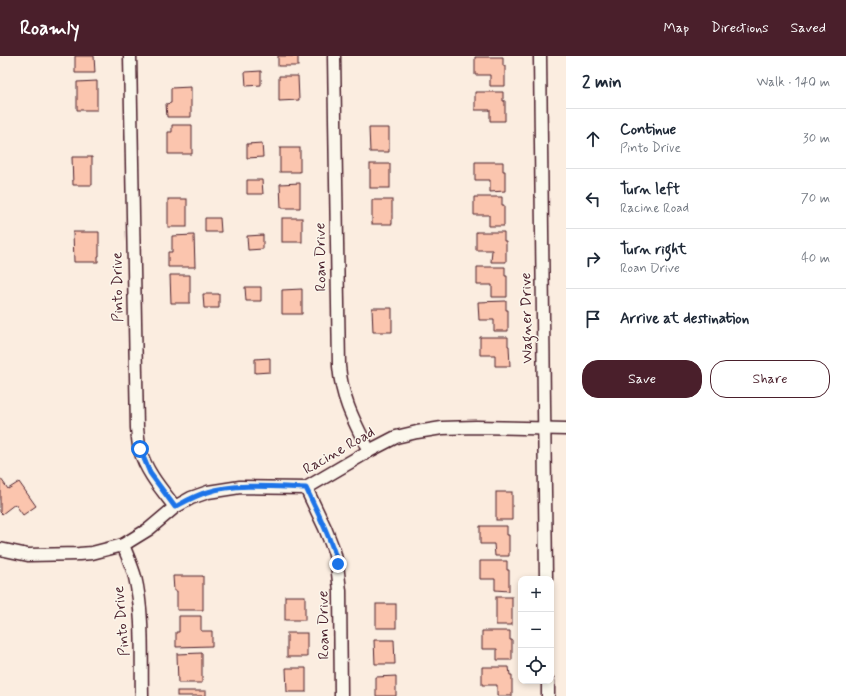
<!DOCTYPE html>
<meta charset="utf-8">
<style>
body{margin:0;font-family:Mynerve,sans-serif;background:#f2f2f3;color:#1f2937}
.controls{position:absolute;right:12px;bottom:12px;display:grid;overflow:hidden;border-radius:8px;box-shadow:0 2px 6px #0003}
.controls button{width:36px;height:36px;display:grid;place-items:center;padding:0;border:0;border-bottom:1px solid #e0e1e3;background:#fff;color:#1f2937;font:20px sans-serif}
.stop{position:absolute;width:12px;height:12px;margin:-9px;border:3px solid #1a73e8;border-radius:50%;background:#fff}
.stop.end{background:#1a73e8;border-color:#fff;box-shadow:0 1px 4px #0008}
.list{margin:0;padding:0;list-style:none}
h2{display:flex;justify-content:space-between;align-items:center;height:52px;margin:0;padding:0 16px;font-size:17px}
h2 small{font-size:13px;font-weight:400;color:#747a83}
.list li{display:grid;grid-template-columns:26px 1fr auto;gap:12px;align-items:center;box-sizing:border-box;height:60px;padding:0 16px;border-top:1px solid #e0e1e3}
.list b{display:block;font-size:15px;white-space:nowrap}
.list p{margin:0;font-size:13px;white-space:nowrap;color:#747a83}
.list em{font-size:13px;font-style:normal;color:#747a83}
.actions{display:flex;gap:8px;padding:12px 16px}
.actions a{flex:1;padding:9px 0;border:1px solid #4a1f2b;border-radius:16px;text-align:center;font-size:14px;color:#4a1f2b}
.actions .main{background:#4a1f2b;color:#fff}
.icon{flex:none;width:22px;height:22px;fill:none;stroke:currentColor;stroke-width:2;stroke-linecap:round;stroke-linejoin:round}
.map{position:relative;flex:none;width:566px;height:640px;overflow:hidden}
header{display:flex;align-items:center;gap:24px;box-sizing:border-box;height:56px;padding:0 20px;background:#4a1f2b;color:#fff}
header strong{font-size:19px}
nav{display:flex;gap:22px;margin-inline-start:auto;font-size:14px}
main{display:flex}
aside{flex:1;background:#fff}
.map>svg:first-child{display:block}
.building{fill:#fbc5ae;stroke:#4a1f2b}
.lines{fill:none;stroke-linecap:round;stroke-linejoin:round}
.minor-casing{stroke:#4a1f2b;stroke-width:15}
.minor{stroke:#fbf7ec;stroke-width:12}
.route{stroke:#1a73e8;stroke-width:5}
.labels{text-anchor:middle;dominant-baseline:central;stroke-width:3;stroke-linejoin:round;paint-order:stroke}
.street-label{font-size:15px;fill:#4a1f2b;stroke:#fbf7ec}
</style>
<header>
<strong>Roamly</strong>
<nav><a>Map</a><a>Directions</a><a>Saved</a></nav>
</header>
<main>
<div class="map">
<svg width="566" height="640" viewBox="0 0 566 640">
<rect width="100%" height="100%" fill="#fbede0"/>
<filter id="ink" filterUnits="userSpaceOnUse"><feTurbulence type="fractalNoise" baseFrequency=".025" numOctaves="2"/><feDisplacementMap in="SourceGraphic" scale="8" xChannelSelector="R" yChannelSelector="G"/><feConvolveMatrix kernelMatrix="1 2 1 2 8 2 1 2 1" color-interpolation-filters="sRGB"/></filter>
<g filter="url(#ink)">
<g class="building">
<polygon points="75,0 94,0 95,17 75,17"/>
<rect x="278" y="0" width="20" height="10"/>
<polygon points="475,1 503,1 503,10 505,10 505,30 490,30 490,19 475,19"/>
<polygon points="261,15 261,29 246,30 245,16"/>
<polygon points="279,20 298,20 299,44 279,45"/>
<polygon points="97,25 97,54 77,54 77,26"/>
<polygon points="191,31 191,61 167,61 166,48 171,47 171,32"/>
<polygon points="475,36 503,36 503,45 505,45 505,65 490,65 490,54 475,54"/>
<polygon points="172,69 192,69 192,98 168,98 168,76 172,76"/>
<polygon points="369,72 389,72 389,96 370,96"/>
<polygon points="262,87 263,101 247,102 247,88"/>
<rect x="280" y="92" width="20" height="24"/>
<polygon points="72,101 92,101 92,129 73,129"/>
<polygon points="475,106 503,106 503,115 505,115 505,135 490,136 490,124 475,124"/>
<rect x="370" y="108" width="20" height="24"/>
<polygon points="247,124 262,124 263,138 247,138"/>
<polygon points="300,127 300,152 281,152 280,128"/>
<polygon points="474,141 502,141 502,149 504,149 504,170 489,170 489,159 474,159"/>
<rect x="168" y="143" width="19" height="28"/>
<rect x="372" y="144" width="20" height="24"/>
<polygon points="205,162 220,162 221,176 205,176"/>
<rect x="282" y="162" width="20" height="24"/>
<polygon points="73,176 99,176 99,200 98,200 98,206 74,206"/>
<polygon points="476,176 504,176 504,185 506,185 506,206 491,206 492,194 476,194"/>
<polygon points="194,179 195,211 168,211 168,196 172,196 172,180"/>
<polygon points="263,179 263,193 248,194 247,180"/>
<polygon points="477,211 505,211 505,220 507,220 507,241 492,241 492,229 477,229"/>
<polygon points="170,219 190,219 190,247 171,247"/>
<polygon points="245,231 261,231 261,245 246,245"/>
<polygon points="302,233 302,258 282,258 282,234"/>
<polygon points="203,238 219,238 219,252 204,252"/>
<polygon points="506,245 506,254 508,254 508,275 494,275 494,264 479,264 478,246"/>
<polygon points="372,252 392,252 392,276 373,276"/>
<polygon points="480,281 508,281 508,290 509,290 510,310 495,310 495,299 480,299"/>
<polygon points="270,302 270,316 255,317 255,303"/>
<polygon points="0,423 1,423 8,433 19,426 36,450 23,459 15,448 2,458 0,456"/>
<rect x="496" y="436" width="16" height="28"/>
<polygon points="480,470 507,470 507,479 509,479 509,500 495,500 494,488 480,488"/>
<polygon points="480,505 507,505 507,514 509,514 509,535 495,534 495,523 480,523"/>
<polygon points="173,520 203,520 203,554 177,554 177,535 174,535"/>
<rect x="285" y="540" width="20" height="24"/>
<rect x="496" y="541" width="16" height="28"/>
<rect x="376" y="548" width="20" height="24"/>
<polygon points="179,560 201,560 201,575 212,575 212,590 176,591 176,576 179,576"/>
<polygon points="482,575 510,575 510,584 512,584 512,604 497,604 497,593 482,593"/>
<rect x="287" y="577" width="20" height="24"/>
<polygon points="374,584 394,584 395,608 375,608"/>
<polygon points="202,597 202,627 178,627 177,598"/>
<polygon points="482,611 509,611 510,619 512,619 512,640 497,640 497,629 482,629"/>
<polygon points="286,612 306,612 306,636 287,636"/>
<polygon points="396,620 396,640 376,640 376,621"/>
<rect x="177" y="635" width="29" height="5"/>
</g>
<g class="lines">
<g class="minor-casing">
<g id="minor">
<path d="M130,0L137,372C138,380 138,387 140,394C146,416 162,434 175,451"/>
<path d="M334,0L339,310C342,344 354,365 369,395"/>
<polyline points="540,0 546,523"/>
<polyline points="306,432 325,472 334,495 337,508 340,535 341,640"/>
<path d="M123,489C127,499 132,510 135,521C144,559 141,601 142,640"/>
<polyline points="0,493 28,499 79,498 92,497 123,489 149,473 175,451 191,442 208,436 240,431 306,432 369,395 396,381 417,376 442,372 476,371 566,373"/>
<polyline points="548,625 548,640"/>
</g>
</g>
<use href="#minor" class="minor"/>
</g>
</g>
<g class="lines" filter="url(#ink)">
<path class="route" d="M140,393L150,417L175,451C186,445 196,439 208,436C237,427 276,431 306,432C318,457 330,481 338,508"/>
</g>
<g class="labels">
<g class="street-label">
<text transform="translate(321 201) rotate(-91)">Roan Drive</text>
<text transform="translate(118 231) rotate(-91)">Pinto Drive</text>
<text transform="translate(527 262) rotate(-91)">Wagner Drive</text>
<text transform="translate(339 395) rotate(-30)">Racine Road</text>
<text transform="translate(122 565) rotate(-95)">Pinto Drive</text>
<text transform="translate(324 569) rotate(-91)">Roan Drive</text>
</g>
</g>
</svg>
<div class="controls">
<button>+</button>
<button>−</button>
<button><svg class="icon" aria-label="locate" viewBox="0 0 24 24"><circle cx="12" cy="12" r="6"/><path d="M12 2v4M12 18v4M2 12h4M18 12h4"/></svg></button>
</div>
<div class="stop" style="left:140px;top:393px"></div>
<div class="stop end" style="left:338px;top:508px"></div>
</div>
<aside>
<h2>2 min<small>Walk · 140 m</small></h2>
<ul class="list">
<li><svg class="icon" aria-label="ahead" viewBox="0 0 24 24"><path d="M12 20V5M6 11l6-6 6 6"/></svg><div><b>Continue</b><p>Pinto Drive</p></div><em>30 m</em></li>
<li><svg class="icon" aria-label="left" viewBox="0 0 24 24"><path d="M17 20v-9H6M10 6l-5 5 5 5"/></svg><div><b>Turn left</b><p>Racine Road</p></div><em>70 m</em></li>
<li><svg class="icon" aria-label="right" viewBox="0 0 24 24"><path d="M7 20v-9h11M14 6l5 5-5 5"/></svg><div><b>Turn right</b><p>Roan Drive</p></div><em>40 m</em></li>
<li><svg class="icon" aria-label="arrive" viewBox="0 0 24 24"><path d="M6 21V4h12l-3 4 3 4H6"/></svg><div><b>Arrive at destination</b></div></li>
</ul>
<div class="actions"><a class="main">Save</a><a>Share</a></div>
</aside>
</main>
